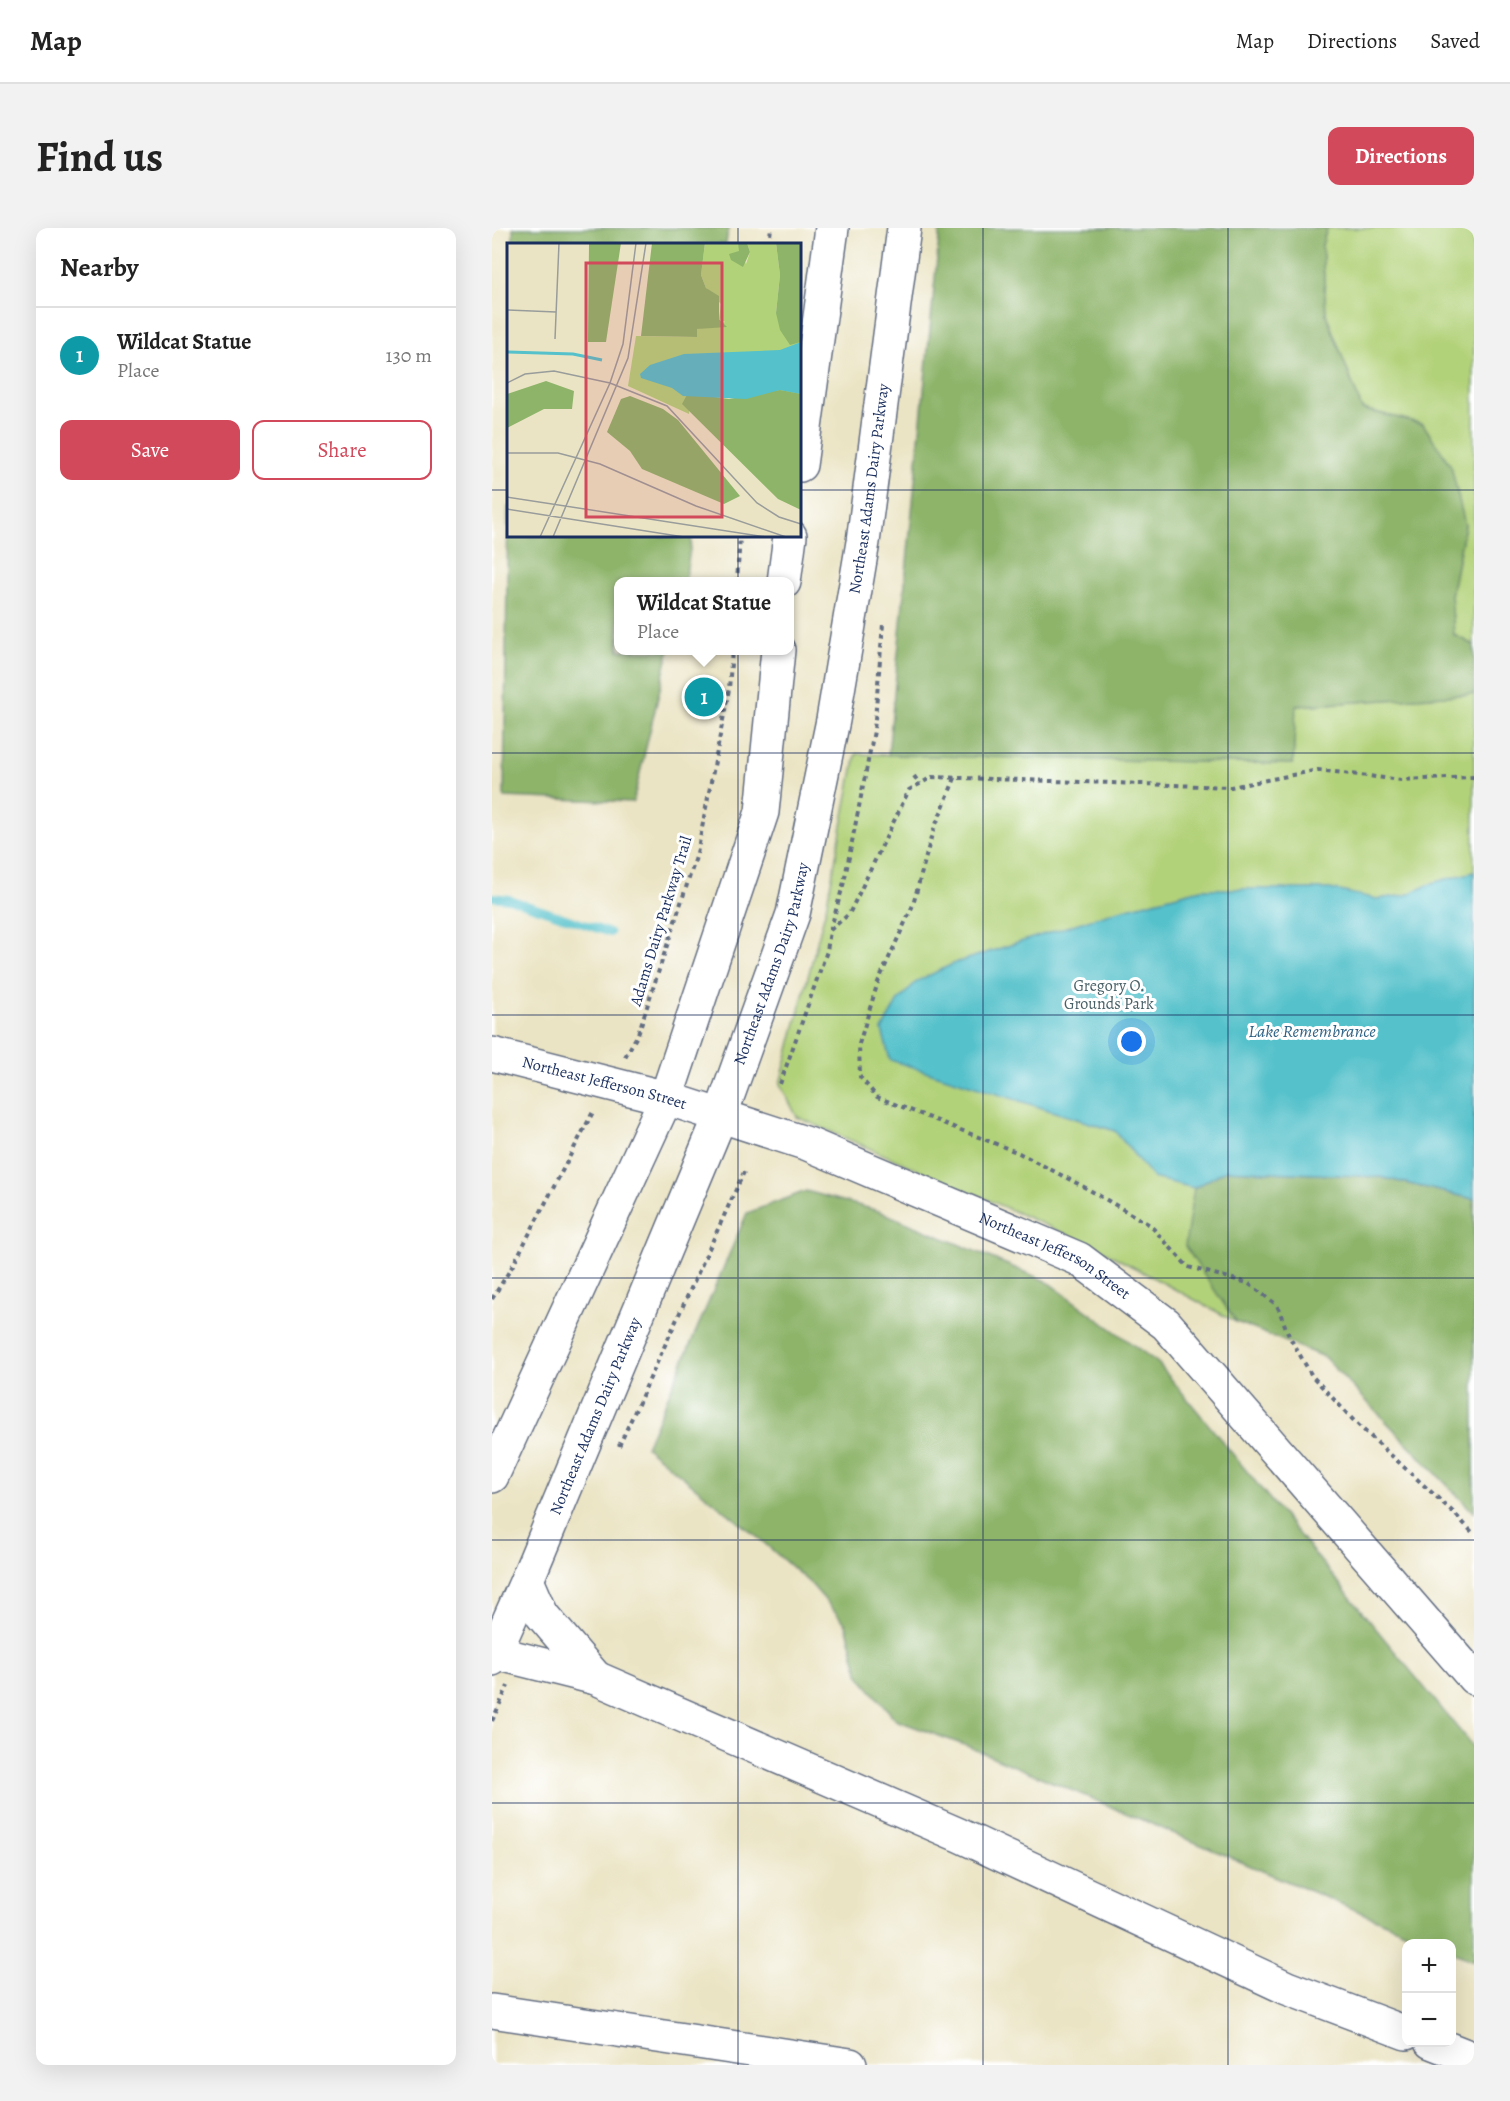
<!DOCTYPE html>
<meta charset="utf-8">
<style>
body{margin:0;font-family:Alegreya,serif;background:#f2f2f2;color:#222}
.controls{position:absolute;right:18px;bottom:18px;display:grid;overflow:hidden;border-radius:12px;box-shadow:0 6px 24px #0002}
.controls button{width:54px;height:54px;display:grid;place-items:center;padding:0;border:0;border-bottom:2px solid #e0e0e0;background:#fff;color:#222;font:30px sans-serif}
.you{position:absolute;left:640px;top:814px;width:21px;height:21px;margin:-15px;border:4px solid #fff;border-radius:50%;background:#1a73e8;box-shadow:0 0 0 9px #1a73e833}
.badge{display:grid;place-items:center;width:39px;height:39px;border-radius:50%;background:#d1495b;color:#fff;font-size:20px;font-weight:700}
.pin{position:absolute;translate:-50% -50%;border:3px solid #fff;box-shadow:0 2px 6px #0006}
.popup{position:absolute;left:122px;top:349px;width:180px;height:78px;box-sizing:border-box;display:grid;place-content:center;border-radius:12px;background:#fff;filter:drop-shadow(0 2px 4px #0005);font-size:20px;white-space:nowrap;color:#767676}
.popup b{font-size:22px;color:#222}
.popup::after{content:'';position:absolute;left:50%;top:100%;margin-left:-12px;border:12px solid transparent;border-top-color:#fff}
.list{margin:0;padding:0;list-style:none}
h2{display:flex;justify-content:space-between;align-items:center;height:78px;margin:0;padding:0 24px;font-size:26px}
h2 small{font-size:20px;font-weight:400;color:#767676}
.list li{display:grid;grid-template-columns:39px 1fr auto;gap:18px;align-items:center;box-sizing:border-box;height:96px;padding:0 24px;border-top:2px solid #e0e0e0}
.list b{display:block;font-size:22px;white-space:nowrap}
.list p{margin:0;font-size:20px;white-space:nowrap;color:#767676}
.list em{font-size:20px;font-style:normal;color:#767676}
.actions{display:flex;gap:12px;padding:18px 24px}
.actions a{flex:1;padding:14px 0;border:2px solid #d1495b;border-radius:12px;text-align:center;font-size:21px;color:#d1495b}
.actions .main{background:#d1495b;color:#fff}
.map{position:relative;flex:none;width:982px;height:1837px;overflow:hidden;border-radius:12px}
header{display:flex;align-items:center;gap:36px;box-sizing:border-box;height:84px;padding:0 30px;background:#fff;border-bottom:2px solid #e0e0e0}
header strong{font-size:28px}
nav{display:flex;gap:33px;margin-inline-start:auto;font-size:21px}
.intro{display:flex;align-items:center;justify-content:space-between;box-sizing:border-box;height:144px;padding:0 36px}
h1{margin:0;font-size:42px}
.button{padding:15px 27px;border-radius:12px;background:#d1495b;color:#fff;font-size:21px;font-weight:700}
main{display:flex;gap:36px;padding:0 36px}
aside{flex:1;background:#fff;border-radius:12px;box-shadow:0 6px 24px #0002}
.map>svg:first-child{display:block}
.green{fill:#b2d279;stroke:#66806c;stroke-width:1.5}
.forest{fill:#8db469;stroke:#547264;stroke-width:1.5}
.water{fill:#54c1cb;stroke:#387894;stroke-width:1.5}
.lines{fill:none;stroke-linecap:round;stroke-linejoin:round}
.stream{stroke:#54c1cb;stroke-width:8}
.minor-casing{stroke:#646e82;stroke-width:36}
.secondary-casing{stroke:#646e82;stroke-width:36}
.motorway-casing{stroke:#646e82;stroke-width:36}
.path{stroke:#646e82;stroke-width:4;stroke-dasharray:4.5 4.5;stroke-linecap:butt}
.minor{stroke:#fff;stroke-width:33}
.secondary{stroke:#fff;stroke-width:33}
.motorway{stroke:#fff;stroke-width:33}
.grid{fill:none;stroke:#1b2f5e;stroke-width:1.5;stroke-opacity:0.55}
.labels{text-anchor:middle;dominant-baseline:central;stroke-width:6;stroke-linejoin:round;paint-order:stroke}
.street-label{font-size:16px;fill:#1b2f5e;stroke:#fff}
.park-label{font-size:16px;fill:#486066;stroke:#fff}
.water-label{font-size:18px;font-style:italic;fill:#2f6284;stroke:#fff}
.inset-river{fill:none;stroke:#54c1cb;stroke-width:3}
.inset-road{fill:none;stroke:#989c9b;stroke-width:1.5}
.view{fill:#d1495b;fill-opacity:0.15;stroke:#d1495b;stroke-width:3}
.inset-edge{fill:none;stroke:#1b2f5e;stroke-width:3}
</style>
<header>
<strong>Map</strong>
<nav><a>Map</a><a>Directions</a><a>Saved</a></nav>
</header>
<div class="intro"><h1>Find us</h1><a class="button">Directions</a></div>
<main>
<aside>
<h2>Nearby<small></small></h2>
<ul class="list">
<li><span class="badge" style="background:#0f9aa8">1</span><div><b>Wildcat Statue</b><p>Place</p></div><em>130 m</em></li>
</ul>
<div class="actions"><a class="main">Save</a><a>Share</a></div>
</aside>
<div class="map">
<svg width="982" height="1837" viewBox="0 0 982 1837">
<rect width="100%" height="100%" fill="#fff"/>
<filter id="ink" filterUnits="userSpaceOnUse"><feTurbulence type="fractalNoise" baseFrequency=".0167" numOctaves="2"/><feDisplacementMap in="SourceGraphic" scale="12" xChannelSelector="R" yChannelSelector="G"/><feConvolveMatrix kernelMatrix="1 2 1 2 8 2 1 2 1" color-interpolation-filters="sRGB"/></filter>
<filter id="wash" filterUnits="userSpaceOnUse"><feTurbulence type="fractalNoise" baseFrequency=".008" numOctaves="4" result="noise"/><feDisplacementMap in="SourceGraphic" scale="24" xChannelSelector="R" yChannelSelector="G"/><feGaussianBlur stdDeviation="1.35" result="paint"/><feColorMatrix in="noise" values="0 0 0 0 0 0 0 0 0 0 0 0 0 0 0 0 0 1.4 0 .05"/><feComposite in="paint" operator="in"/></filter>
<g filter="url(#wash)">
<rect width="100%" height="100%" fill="#ebe4c4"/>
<g class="green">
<polygon points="835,0 982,0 982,417 962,408 959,367 973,297 931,196 870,181 834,86 830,17"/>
<polygon points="982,466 982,997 750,962 744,1094 604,1019 305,889 288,856 334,680 364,526 801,536 803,478"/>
</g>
<g class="forest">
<polygon points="21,0 236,0 234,16 21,16"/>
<polygon points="448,0 835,0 830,17 834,86 870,181 931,196 959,238 973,297 959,367 962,407 982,417 982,466 804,478 801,536 396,527"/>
<polygon points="16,278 16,308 200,308 193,353 127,354 127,422 177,423 141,574 12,569"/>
<polygon points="734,942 888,949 982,971 982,1285 832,1129 744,1094 693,1018 702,960"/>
<polygon points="314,963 387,983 554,1053 666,1135 982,1520 982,1733 960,1724 960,1716 941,1715 475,1518 404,1492 368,1449 354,1396 320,1357 270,1313 154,1219 255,985"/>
</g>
<polygon class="water" points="982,644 982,971 888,949 734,942 702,960 661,950 623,903 398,832 390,802 405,774 425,753 463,735 624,683 709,661 838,661 885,671 914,667 943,654"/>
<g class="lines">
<polyline class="stream" points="0,669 17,671 118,705"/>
</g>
</g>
<g filter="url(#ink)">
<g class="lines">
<g class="minor-casing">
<g id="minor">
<path id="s1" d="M0,826L174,870L316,916L587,1031L674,1096L982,1450"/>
</g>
</g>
<g class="secondary-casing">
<g id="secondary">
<polyline points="308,237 340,0"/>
<polyline points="292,354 298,308"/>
<polyline points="0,1248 174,870 270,584 286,422"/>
<path id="s2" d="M0,1431L35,1352L228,889L301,686L341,492L371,314L412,0"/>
</g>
</g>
<g class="motorway-casing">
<g id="motorway">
<polyline points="35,1352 50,1387 104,1450"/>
<polyline points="0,1424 104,1450 467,1607 795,1760 914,1805"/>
<polyline points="0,1783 358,1837"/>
<polyline points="939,1814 982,1831"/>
</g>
</g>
<g class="path">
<polyline points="277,16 279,0"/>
<polyline points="245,354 248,308"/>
<polyline points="422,548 428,556"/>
<polyline points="463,550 440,606 421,677 386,754 367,816 368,849 385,869 527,925 594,960 658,997 696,1039 756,1055 785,1077 797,1108 820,1148 864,1195 961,1284 982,1306"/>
<polyline points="338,702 357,686 417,562 440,549 739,559 826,542 909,552 982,549"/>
<polyline points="133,829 146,806 205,626 237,461 240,422"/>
<polyline points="288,856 335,723 338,703 352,654 382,503 391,396"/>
<polyline points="0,1071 21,1037 102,882"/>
<polyline points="127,1218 252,944"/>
<polyline points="0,1493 16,1458"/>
</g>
<use href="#minor" class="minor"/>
<use href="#secondary" class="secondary"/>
<use href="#motorway" class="motorway"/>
</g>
</g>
<path class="grid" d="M246,0V16M491,0V1837M736,0V1837M0,262H16M308,262H982M246,308V1837M0,525H982M0,787H982M0,1050H982M0,1312H982M0,1575H982"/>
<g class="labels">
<g class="street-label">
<text stroke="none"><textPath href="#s2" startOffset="1236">Northeast Adams Dairy Parkway</textPath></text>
<text transform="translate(169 693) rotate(-73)">Adams Dairy Parkway Trail</text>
<text stroke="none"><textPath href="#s2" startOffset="750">Northeast Adams Dairy Parkway</textPath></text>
<text stroke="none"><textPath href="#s1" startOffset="116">Northeast Jefferson Street</textPath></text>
<text stroke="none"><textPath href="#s1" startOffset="600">Northeast Jefferson Street</textPath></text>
<text stroke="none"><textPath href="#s2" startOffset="264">Northeast Adams Dairy Parkway</textPath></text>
</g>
<g class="park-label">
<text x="617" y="758">Gregory O.<tspan x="617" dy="18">Grounds Park</tspan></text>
</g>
<g class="water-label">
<text x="820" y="803">Lake Remembrance</text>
</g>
</g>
<g transform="translate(15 15)">
<rect width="294" height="294" fill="#ebe4c4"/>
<path d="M198,0H231L239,21L243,9L240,0H269L273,32L269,70L294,79V156L183,154L182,171L121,143L129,93L190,94V86L218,79L212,76L214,61L199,45L194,32Z" fill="#b2d279"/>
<path d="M82,0H114L99,99H81ZM145,0H198L194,32L199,45L212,53V76L220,84L190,86V94L134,93ZM231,0H240L243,9L236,24L224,17L222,11L232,8ZM269,0H294V99L283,102L273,87L269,70L273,32ZM39,138L67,148L65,166H37L0,185V151ZM273,147L294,151V267L271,256L175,161L181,150L222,156ZM123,153L156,166L171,177L233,253L217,261L135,226L123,208L100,189L114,156Z" fill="#8db469"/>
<path d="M294,99V151L273,147L239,156L176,153L165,145L134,135L133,131L143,122L177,111L273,107Z" fill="#54c1cb"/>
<path class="inset-river" d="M0,109L66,111L95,117"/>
<path class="inset-road" d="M0,67L49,69M48,96L52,0M0,140L18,131L47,128L103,140L160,163L250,260L272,274L294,281M0,210H51L93,221L189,263L279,294M0,254L259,294M0,266L177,294M33,294L103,140L116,101L129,0M46,294L121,115L139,0"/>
<path class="view" d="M79,20H215V274H79Z"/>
<rect width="294" height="294" class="inset-edge"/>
</g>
</svg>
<div class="controls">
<button>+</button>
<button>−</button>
</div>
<div class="you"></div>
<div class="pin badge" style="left:212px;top:469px;background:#0f9aa8">1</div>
<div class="popup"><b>Wildcat Statue</b>Place</div>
</div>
</main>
